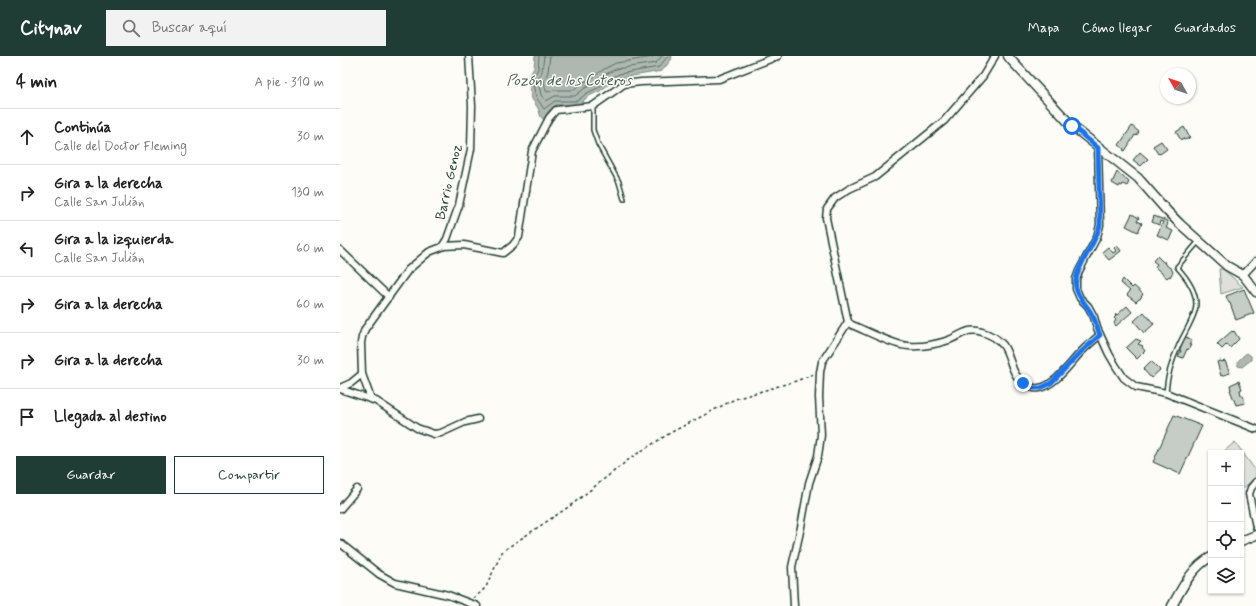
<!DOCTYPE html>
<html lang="es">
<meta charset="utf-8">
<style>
body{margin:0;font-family:Mynerve,sans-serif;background:#f2f2f2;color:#222}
.controls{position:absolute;right:12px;bottom:12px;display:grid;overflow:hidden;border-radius:0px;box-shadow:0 1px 3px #0004}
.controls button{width:36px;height:36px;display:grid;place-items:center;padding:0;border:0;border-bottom:1px solid #e0e0e0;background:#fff;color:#222;font:20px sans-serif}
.compass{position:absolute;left:820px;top:12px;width:36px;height:36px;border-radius:50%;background:#fff;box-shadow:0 1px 3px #0004;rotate:310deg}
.stop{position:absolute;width:12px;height:12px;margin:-9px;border:3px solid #1a73e8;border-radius:50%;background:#fff}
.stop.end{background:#1a73e8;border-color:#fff;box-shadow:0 1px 4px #0008}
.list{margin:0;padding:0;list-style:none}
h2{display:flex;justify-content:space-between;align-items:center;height:52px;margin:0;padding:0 16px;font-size:17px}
h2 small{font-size:13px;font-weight:400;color:#767676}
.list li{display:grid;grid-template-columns:26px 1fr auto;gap:12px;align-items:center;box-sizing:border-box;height:56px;padding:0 16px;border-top:1px solid #e0e0e0}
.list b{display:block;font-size:15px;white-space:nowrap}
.list p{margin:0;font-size:13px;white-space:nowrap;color:#767676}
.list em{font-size:13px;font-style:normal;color:#767676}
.actions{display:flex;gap:8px;padding:12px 16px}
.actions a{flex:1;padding:9px 0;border:1px solid #1f3d34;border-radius:0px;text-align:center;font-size:14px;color:#1f3d34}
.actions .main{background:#1f3d34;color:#fff}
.icon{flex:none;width:22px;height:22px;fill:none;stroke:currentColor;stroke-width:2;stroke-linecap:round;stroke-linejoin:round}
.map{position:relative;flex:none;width:916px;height:550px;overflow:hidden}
header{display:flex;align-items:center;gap:24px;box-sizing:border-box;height:56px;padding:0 20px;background:#1f3d34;color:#fff}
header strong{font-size:19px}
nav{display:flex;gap:22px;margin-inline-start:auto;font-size:14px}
.search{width:280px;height:36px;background:#f2f2f2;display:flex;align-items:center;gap:10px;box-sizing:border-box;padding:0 14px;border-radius:0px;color:#767676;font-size:15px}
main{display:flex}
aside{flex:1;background:#fff}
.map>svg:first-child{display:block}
.green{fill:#dde0db;stroke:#7e8e88}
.water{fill:#aeb8b1;stroke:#75877f}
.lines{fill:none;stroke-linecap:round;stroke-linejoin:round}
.shore{stroke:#586e66;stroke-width:1}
.building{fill:#c6cdc7;stroke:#1f3d34}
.service-casing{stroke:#1f3d34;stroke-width:6}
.minor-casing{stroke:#1f3d34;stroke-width:9}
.tertiary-casing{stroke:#1f3d34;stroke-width:11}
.path{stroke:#1f3d34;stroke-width:1.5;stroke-dasharray:3 3;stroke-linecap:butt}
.service{stroke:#fdfcf7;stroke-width:3}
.minor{stroke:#fdfcf7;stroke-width:6}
.tertiary{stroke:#fdfcf7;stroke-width:8}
.route{stroke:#1a73e8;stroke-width:5}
.labels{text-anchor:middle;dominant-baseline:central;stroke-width:3;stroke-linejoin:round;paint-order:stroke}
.street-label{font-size:14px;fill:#1f3d34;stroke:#fdfcf7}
.water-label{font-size:15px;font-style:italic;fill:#435c53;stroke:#fdfcf7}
</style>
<header>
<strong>Citynav</strong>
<div class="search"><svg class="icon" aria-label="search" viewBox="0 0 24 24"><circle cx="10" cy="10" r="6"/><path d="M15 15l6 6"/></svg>Buscar aquí</div>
<nav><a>Mapa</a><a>Cómo llegar</a><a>Guardados</a></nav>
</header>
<main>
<aside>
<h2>4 min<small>A pie · 310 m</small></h2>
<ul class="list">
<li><svg class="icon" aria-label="ahead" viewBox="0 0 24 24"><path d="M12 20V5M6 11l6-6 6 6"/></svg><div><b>Continúa</b><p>Calle del Doctor Fleming</p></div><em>30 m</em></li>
<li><svg class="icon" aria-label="right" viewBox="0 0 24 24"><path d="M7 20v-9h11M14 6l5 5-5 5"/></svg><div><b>Gira a la derecha</b><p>Calle San Julián</p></div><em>130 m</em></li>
<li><svg class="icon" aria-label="left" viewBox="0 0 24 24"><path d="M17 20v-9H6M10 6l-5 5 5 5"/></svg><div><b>Gira a la izquierda</b><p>Calle San Julián</p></div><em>60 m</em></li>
<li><svg class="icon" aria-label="right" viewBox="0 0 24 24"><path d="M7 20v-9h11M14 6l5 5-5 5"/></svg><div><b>Gira a la derecha</b></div><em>60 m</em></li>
<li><svg class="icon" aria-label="right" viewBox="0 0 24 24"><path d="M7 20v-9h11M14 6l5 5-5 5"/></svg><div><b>Gira a la derecha</b></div><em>30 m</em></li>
<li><svg class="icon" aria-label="arrive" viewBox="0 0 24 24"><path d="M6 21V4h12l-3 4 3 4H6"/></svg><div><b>Llegada al destino</b></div></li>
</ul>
<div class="actions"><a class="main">Guardar</a><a>Compartir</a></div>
</aside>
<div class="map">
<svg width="916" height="550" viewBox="0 0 916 550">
<rect width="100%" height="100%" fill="#fdfcf7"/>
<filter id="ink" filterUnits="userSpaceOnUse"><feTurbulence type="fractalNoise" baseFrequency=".025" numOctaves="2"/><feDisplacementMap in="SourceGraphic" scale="8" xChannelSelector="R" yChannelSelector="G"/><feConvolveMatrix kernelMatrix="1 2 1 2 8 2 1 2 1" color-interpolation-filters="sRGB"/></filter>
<g filter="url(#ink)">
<g class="green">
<polygon points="879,213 883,213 903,231 881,238"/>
<polygon points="895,386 916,415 916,421 901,434 901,397 882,397"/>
</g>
<g class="water">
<polygon points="195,0 332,0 331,4 322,15 280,22 272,26 260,35 249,40 238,49 216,49 208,56 204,64 201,61 198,52 192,43 188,22 194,12"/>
<polygon points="907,297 911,300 911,304 902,311 898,310 898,305 904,299"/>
</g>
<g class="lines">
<g class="shore">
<polyline points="199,0 198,13 192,24 196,41 204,53 215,45 237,45 247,37 258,32 269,23 279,18 319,11 328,0"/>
<polyline points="204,0 202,15 198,24 201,39 206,45 215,40 235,40 245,32 255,27 266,18 276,13 316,7 322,0"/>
<polyline points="210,0 208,16 204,25 206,35 208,36 214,34 233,34 242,27 252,22 264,13 276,7 313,1 314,0"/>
</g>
</g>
<g class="building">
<polygon points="792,70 799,76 796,80 795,79 785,95 783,94 784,93 779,89"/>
<polygon points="844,71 850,82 844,84 843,82 841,84 836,76"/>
<polygon points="821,85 827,93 820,98 819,97 818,98 813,90"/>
<polygon points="800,96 808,103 801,110 793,104"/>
<polygon points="777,116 789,126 787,130 783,128 782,130 780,129 779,131 772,127"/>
<polygon points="792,158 799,162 797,165 802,167 798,176 786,170"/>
<polygon points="814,160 827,165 827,167 828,168 826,172 833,175 829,184 817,179 823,166 820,165 819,169 812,166"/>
<polygon points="777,189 781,195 769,204 762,196 768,191 773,197 776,195 774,192"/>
<polygon points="817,200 823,206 825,206 824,207 830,212 831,212 833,216 830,221 829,220 827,222 815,211 817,208 813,205"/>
<polygon points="783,223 792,232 794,230 803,238 800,243 799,243 796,246 787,239 790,235 781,227"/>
<polygon points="904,233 914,257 896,264 890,247 889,247 886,240"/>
<polygon points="787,250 792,256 776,270 774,267 776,264 774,262 776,260 775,259 776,258 777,259"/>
<polygon points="804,256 814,268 804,277 794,265"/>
<polygon points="892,275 893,276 894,275 899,283 890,292 887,288 882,293 877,288"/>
<polygon points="845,281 849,282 848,283 852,285 849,289 851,289 848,294 847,293 843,302 838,300 841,295 838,292"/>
<polygon points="796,283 801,285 798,288 803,290 802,291 805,295 797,303 786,292"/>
<polygon points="811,305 820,314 811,322 803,313"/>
<polygon points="881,305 882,306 885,305 890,317 881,320 877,306"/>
<polygon points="899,325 902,333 900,334 901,339 903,339 905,347 896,349 890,334 891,334 890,329"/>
<polygon points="834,359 862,370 840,418 813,406"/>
</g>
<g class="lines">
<g class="service-casing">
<g id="service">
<polyline points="253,50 253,74 258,88 279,126 284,143"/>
<path d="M826,337C827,320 832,304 839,289C844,278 850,269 854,258C861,241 848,223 837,211L859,185"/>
</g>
</g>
<g class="minor-casing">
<g id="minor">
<path d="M655,0L643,20L604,65L535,121L509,133L495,142L487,153L486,162L508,266L512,269C527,275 555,290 569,290C581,291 597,288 609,284C622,279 628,271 642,276C649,278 658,283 663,289C672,302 670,319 685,328C690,331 693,333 699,332C715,330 731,306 742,295C748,289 754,284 760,279"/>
<polyline points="758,91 760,169 757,181 739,215 736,223 736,233 740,242 748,250 754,261 757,272 769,298 776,310 784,322 796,331 826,337 916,373"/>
<polyline points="103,190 124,189 163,197 173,189 179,181 192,95 209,62 216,54 253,50 284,28 301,26 379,23 438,0"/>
<polyline points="0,194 49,241"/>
<polyline points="903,219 916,205"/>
<polyline points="0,332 11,327 22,318"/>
<polyline points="0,333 36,345 77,372 94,378 101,377 125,366 138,363"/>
<polyline points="31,343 22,318 21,287 22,281 25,273 68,214 89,196 102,191 107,183 119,149 131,93 132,50 129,0"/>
<polyline points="916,426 911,432 909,438 916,471"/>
<polyline points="0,453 17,433"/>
<polyline points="0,487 39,518 55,527 108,539 137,550"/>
<polyline points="454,550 452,511 461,471 469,427 478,400 481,379 479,341 480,316 482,306 508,266"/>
</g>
</g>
<g class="tertiary-casing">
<g id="tertiary">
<polyline points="668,0 671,4 732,70 798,122 827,155 840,168 887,210 903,219 916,236"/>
<polyline points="901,485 916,479"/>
<path d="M832,550C842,532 852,511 871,501"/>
</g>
</g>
<polyline class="path" points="133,542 140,537 146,531 162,496 173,488 230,450 292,401 330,377 395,343 456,325 474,318"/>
<use href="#service" class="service"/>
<use href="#minor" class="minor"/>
<use href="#tertiary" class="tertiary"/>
</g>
</g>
<g class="lines" filter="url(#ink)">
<path class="route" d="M683,327L692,332H701L711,327L741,296L760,279C757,272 756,265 752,259C748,250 738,242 736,232C732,214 756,189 760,169L758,92L732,70"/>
</g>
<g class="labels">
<g class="street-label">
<text transform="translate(109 126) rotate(-77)">Barrio Genoz</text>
</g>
<g class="water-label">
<text x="229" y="25">Pozón de los Coteros</text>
</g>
</g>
</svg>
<div class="controls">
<button>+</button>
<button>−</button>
<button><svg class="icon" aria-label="locate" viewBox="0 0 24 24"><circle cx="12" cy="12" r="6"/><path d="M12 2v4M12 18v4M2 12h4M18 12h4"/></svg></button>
<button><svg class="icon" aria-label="layers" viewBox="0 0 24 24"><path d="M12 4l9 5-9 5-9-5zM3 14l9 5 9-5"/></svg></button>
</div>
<svg class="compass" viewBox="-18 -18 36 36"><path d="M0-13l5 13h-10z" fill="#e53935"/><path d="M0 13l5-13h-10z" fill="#767676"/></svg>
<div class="stop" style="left:732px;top:70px"></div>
<div class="stop end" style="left:683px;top:327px"></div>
</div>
</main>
